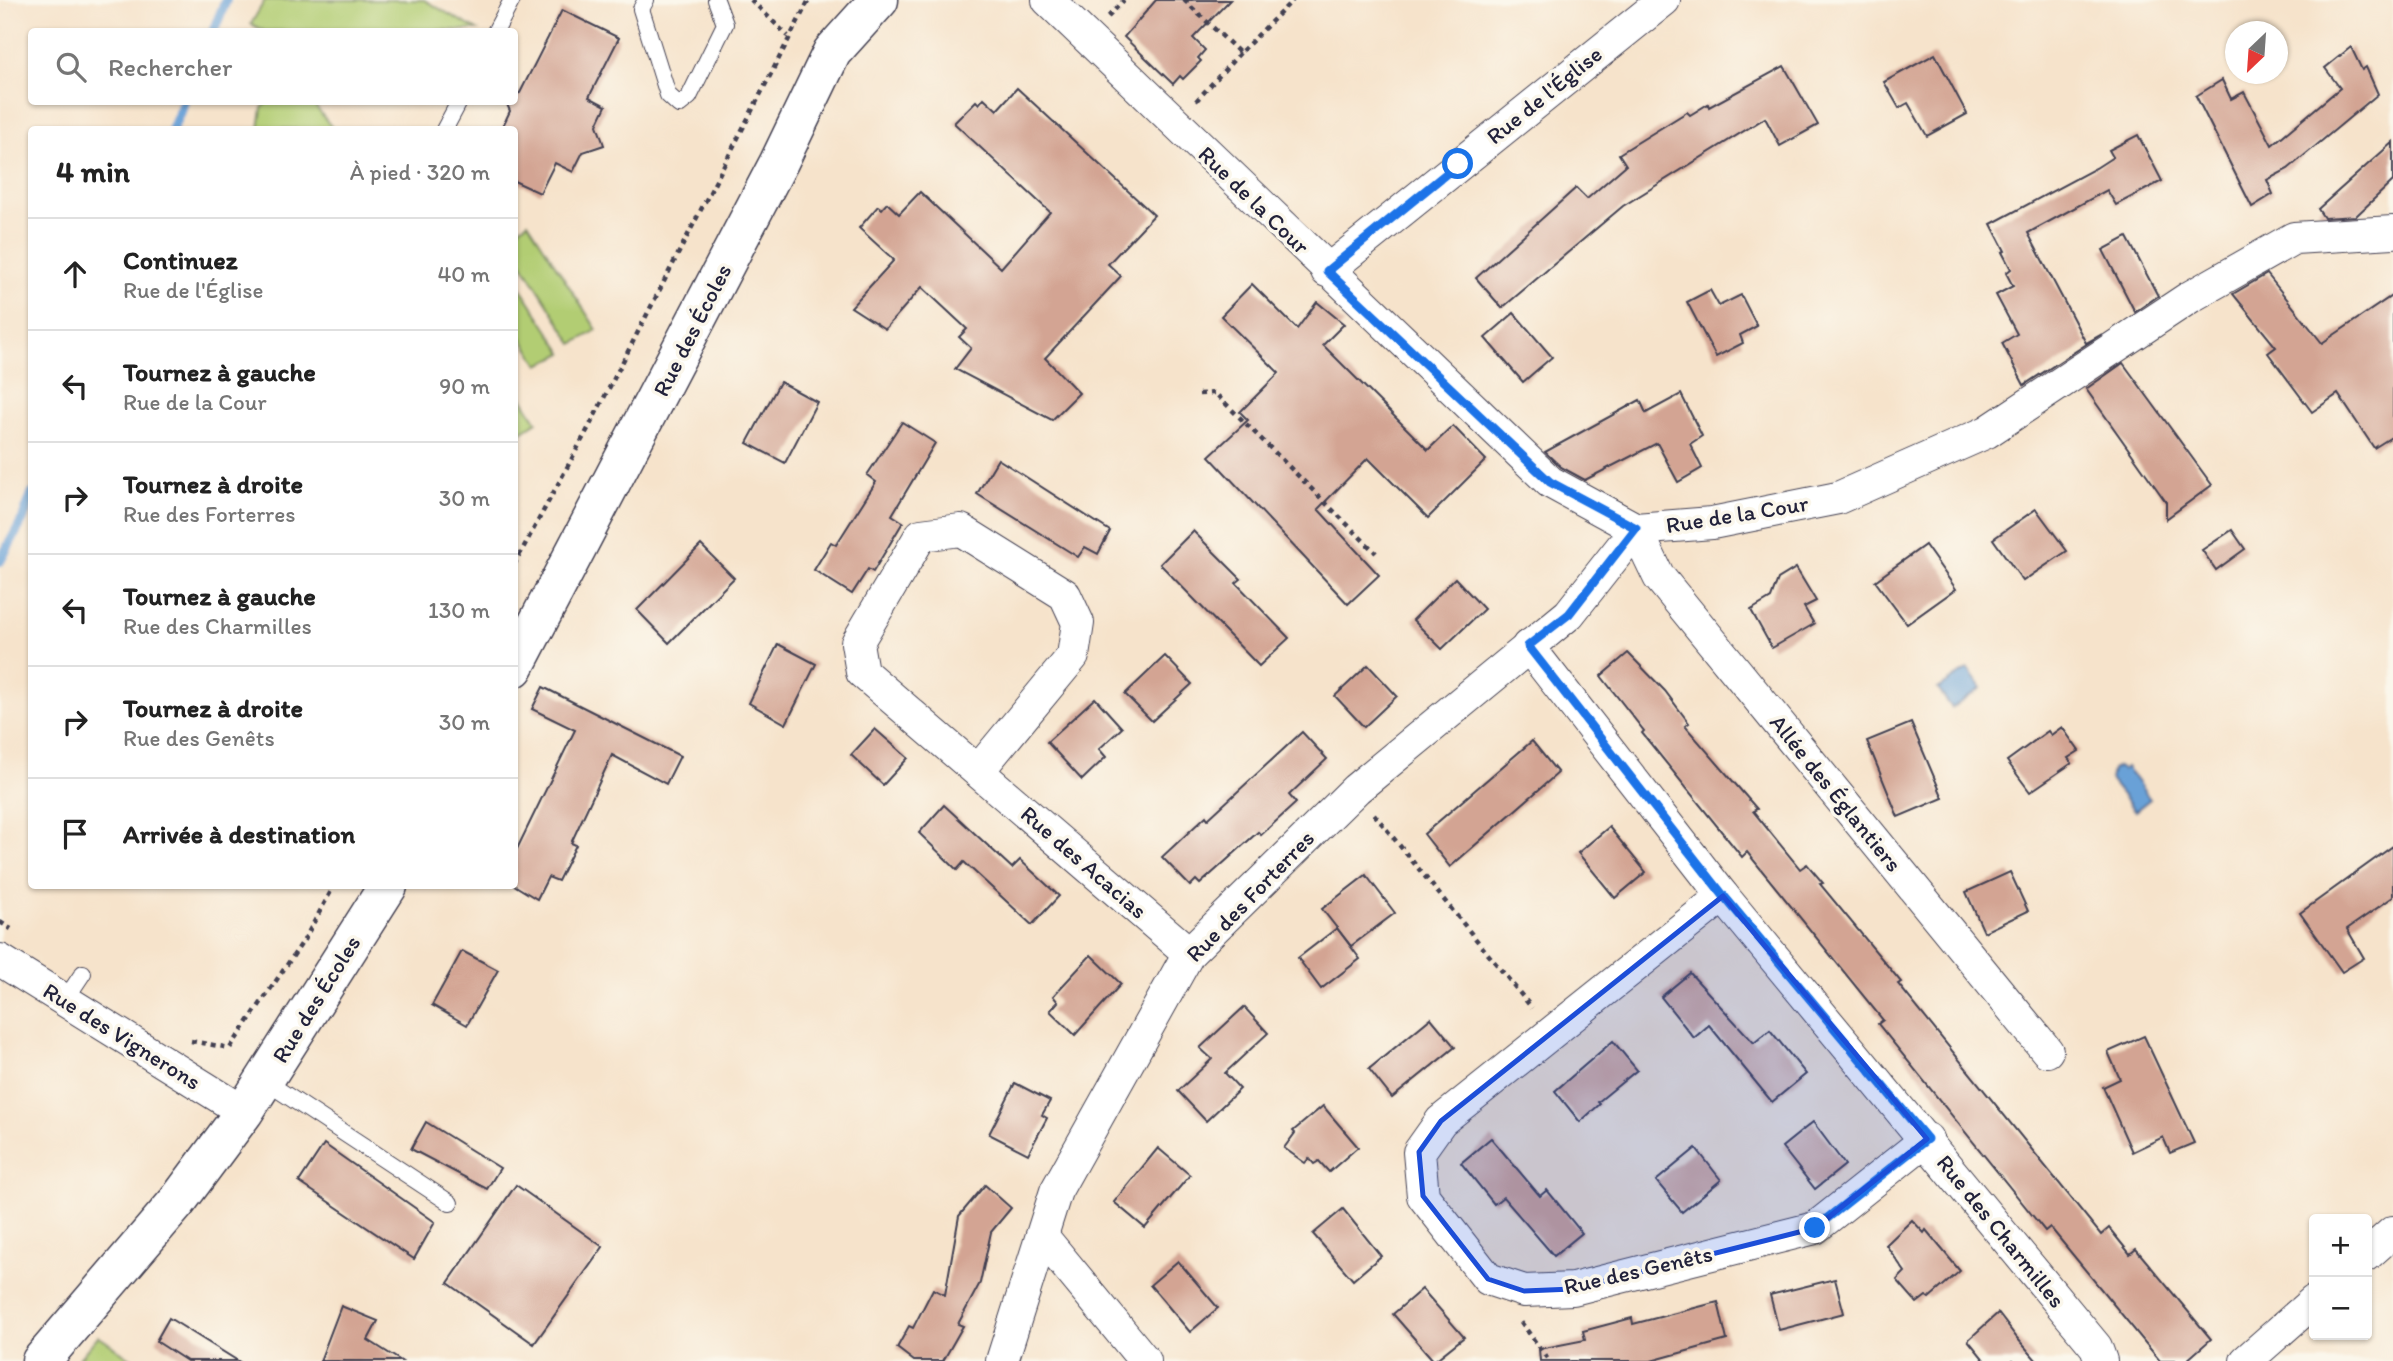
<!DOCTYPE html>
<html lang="fr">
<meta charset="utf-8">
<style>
body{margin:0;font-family:Itim,sans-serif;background:#f2f2f2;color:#222}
.controls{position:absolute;right:21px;bottom:21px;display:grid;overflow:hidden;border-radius:7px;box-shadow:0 2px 5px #0004}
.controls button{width:63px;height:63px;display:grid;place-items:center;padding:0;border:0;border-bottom:2px solid #e0e0e0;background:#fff;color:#222;font:35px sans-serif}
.compass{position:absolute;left:2225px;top:21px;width:63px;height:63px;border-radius:50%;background:#fff;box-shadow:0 2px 5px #0004;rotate:205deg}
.stop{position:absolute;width:21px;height:21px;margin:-16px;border:5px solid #1a73e8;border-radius:50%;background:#fff}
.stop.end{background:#1a73e8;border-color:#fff;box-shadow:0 2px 7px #0008}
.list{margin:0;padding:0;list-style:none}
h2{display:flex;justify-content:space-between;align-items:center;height:91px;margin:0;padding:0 28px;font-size:30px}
h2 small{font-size:23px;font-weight:400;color:#767676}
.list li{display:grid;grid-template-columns:46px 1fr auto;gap:21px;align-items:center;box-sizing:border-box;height:112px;padding:0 28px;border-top:2px solid #e0e0e0}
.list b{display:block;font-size:26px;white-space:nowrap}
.list p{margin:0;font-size:23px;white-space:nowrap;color:#767676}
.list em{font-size:23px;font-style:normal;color:#767676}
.icon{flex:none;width:38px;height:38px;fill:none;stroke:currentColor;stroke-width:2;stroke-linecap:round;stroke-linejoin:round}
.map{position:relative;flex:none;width:2393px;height:1361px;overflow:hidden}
.search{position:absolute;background:#fff;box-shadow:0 2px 5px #0004;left:28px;top:28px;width:490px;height:77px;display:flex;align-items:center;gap:18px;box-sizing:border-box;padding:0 24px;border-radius:7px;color:#767676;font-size:26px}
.panel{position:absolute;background:#fff;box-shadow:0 2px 5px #0004;left:28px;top:126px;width:490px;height:763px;border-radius:7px}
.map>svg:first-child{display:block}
.green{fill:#b2cd73;stroke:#6a7857;stroke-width:2}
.water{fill:#69a1d7;stroke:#466289;stroke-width:2}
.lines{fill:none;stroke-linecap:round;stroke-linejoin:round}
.stream{stroke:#69a1d7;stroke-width:10}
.building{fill:#d3a493}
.lane-casing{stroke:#423f51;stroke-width:18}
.street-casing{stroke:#423f51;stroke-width:34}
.secondary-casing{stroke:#423f51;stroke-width:41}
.path{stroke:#423f51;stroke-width:4.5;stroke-dasharray:5 5;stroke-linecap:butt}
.lane{stroke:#fff;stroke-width:16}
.street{stroke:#fff;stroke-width:32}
.secondary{stroke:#fff;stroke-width:38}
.route{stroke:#1a73e8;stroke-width:9}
.marked{fill:#1d4ed8;fill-opacity:0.2;stroke:#1d4ed8;stroke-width:5;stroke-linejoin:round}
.labels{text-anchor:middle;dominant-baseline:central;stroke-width:7;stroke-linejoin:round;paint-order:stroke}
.street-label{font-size:23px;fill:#22223b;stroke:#fbf7ec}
</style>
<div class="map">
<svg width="2393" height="1361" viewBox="0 0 2393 1361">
<rect width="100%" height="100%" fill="#fbf7ec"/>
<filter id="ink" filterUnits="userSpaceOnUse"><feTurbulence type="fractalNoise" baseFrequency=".0143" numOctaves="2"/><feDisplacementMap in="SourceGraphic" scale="14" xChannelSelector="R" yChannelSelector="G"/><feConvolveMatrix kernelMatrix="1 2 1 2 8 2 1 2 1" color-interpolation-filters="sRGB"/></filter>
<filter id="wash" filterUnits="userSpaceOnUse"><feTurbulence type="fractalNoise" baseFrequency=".00686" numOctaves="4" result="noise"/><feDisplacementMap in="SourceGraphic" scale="28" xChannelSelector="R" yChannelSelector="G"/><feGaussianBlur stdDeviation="1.57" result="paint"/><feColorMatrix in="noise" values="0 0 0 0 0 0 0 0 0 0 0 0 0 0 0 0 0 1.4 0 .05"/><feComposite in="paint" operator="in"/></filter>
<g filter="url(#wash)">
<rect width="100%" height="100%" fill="#f6e3cb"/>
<g class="green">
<polygon points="265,0 424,0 477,30 264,31 251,24"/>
<polygon points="268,102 312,102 333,129 259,129 262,108"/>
<polygon points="528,222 597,330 573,344 515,252 515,231"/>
<polygon points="515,279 563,353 539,365 515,327"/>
<polygon points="515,387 537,422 515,436 514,436"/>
<polygon points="98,1336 135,1361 77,1361"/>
</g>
<g class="water">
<polygon points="1968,669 1981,688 1952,708 1938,689"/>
<polygon points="2118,767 2122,770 2126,767 2150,799 2135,811 2110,780 2112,770"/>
</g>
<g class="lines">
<g class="stream">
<polyline points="213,32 226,0"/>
<polyline points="172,130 184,102"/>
<polyline points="0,561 23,519 32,494"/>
</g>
</g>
<g id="blocks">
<g class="building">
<polygon points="1156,0 1230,0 1193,38 1205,50 1198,58 1201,61 1183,79 1180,76 1173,84 1124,37"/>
<polygon points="562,10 619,38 589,97 606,106 597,125 604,145 583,152 573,172 555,163 540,193 514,181 514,130 501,130 510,111 506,102 514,102 514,95 520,93"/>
<polygon points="2351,47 2362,70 2366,67 2378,94 2288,169 2267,180 2273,194 2252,207 2196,96 2222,80 2231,99 2244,92 2272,145 2340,88 2325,68"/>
<polygon points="1935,54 1967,114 1927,136 1908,103 1899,108 1884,82"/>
<polygon points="1784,66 1818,125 1780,146 1765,118 1623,206 1502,308 1476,278 1576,188 1587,199 1626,165 1619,154 1687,112 1690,115 1708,104 1709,107"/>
<polygon points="1017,88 1154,215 1108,264 1121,276 1045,358 1079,393 1052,420 955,369 971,348 959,337 967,329 922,287 885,329 851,307 894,260 859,228 878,206 882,209 887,203 899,214 920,192 1001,268 1050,212 954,123 976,101 979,104 984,98 997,110"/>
<polygon points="2138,135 2162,181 2116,205 2107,190 2028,233 2086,343 2102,334 2024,385 2002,343 2017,334 1996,295 2013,286 2006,273 2011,269 2002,252 2005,251 1991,224 2096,168 2113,157 2109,150"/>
<polygon points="2393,142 2393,181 2356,216 2324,218 2318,209"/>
<polygon points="2127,237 2158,296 2135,312 2103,250"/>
<polygon points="2267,274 2322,343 2393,295 2393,436 2374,448 2338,394 2312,412 2268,353 2276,347 2233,294"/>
<polygon points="1252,284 1297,329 1317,302 1344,324 1323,345 1428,450 1453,426 1486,460 1428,518 1368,458 1318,509 1379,575 1348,604 1209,456 1248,420 1240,412 1279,373 1221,316"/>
<polygon points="1710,290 1719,306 1741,295 1757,326 1740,335 1743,343 1716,357 1687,302"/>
<polygon points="1514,313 1552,357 1523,382 1485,338"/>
<polygon points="2123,363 2212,485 2166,519 2166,502 2086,389"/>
<polygon points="780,382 817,402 785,463 747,443"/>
<polygon points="1681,394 1702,436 1690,444 1702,468 1678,482 1657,443 1585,480 1561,467 1545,452 1640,400 1646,413"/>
<polygon points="902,422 935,443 892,515 903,522 873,572 868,569 852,594 814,570 831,542 836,545 876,482 867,475"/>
<polygon points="998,459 1110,531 1098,554 1085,547 1078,557 977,494"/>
<polygon points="2036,509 2067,551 2023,581 1993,539"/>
<polygon points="2232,530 2245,549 2216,570 2202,550"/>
<polygon points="1193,531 1241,579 1236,583 1289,638 1259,666 1160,564"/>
<polygon points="701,545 734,578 669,643 637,610"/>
<polygon points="1925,545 1956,589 1907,624 1875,581"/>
<polygon points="1796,568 1816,601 1804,607 1814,624 1772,648 1751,610 1771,598 1778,579"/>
<polygon points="1455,578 1484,609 1442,649 1413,620"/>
<polygon points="778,644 816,664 786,724 749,703"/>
<polygon points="1628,653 1665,691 1689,723 1685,726 1757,809 1753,811 1800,869 1807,864 1823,883 1820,884 1901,982 1898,984 2101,1235 2109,1228 2130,1254 2136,1249 2211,1339 2186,1361 2160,1361 2050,1227 2045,1231 1878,1024 1883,1020 1747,852 1742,857 1642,733 1644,731 1601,676"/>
<polygon points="1165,656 1192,684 1152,721 1125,694"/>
<polygon points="1368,665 1397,696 1364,727 1335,696"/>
<polygon points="543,687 680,756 666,784 612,755 571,843 576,845 558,881 548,877 537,899 514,885 514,855 575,730 532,709"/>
<polygon points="1095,698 1122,728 1099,749 1106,757 1082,780 1047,742"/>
<polygon points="1911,723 1943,798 1898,817 1867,741"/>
<polygon points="2062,727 2079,751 2068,758 2072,763 2030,792 2007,761 2048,731 2051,735"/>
<polygon points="875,729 908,758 883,785 851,755"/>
<polygon points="1302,732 1327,759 1289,795 1296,803 1261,835 1258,832 1200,884 1196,880 1190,886 1162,857 1206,816 1208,819"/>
<polygon points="1532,741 1558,773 1450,867 1424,834"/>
<polygon points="944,805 1012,868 1020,860 1059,896 1032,925 964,862 957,870 919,833"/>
<polygon points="1609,827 1646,872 1615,898 1578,853"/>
<polygon points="2393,846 2393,897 2347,929 2364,958 2342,972 2300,913"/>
<polygon points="2010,872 2028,911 1984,932 1966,892"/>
<polygon points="1366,875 1395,913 1351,946 1322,909"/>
<polygon points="1337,928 1360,959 1321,989 1298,958"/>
<polygon points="462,951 498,970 467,1025 432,1005"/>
<polygon points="1091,955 1121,984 1075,1035 1050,1011 1058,1002 1053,996"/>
<polygon points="1690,973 1754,1043 1770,1030 1806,1074 1772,1102 1709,1025 1694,1038 1661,997"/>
<polygon points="1244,1007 1268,1033 1225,1073 1240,1089 1206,1121 1178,1091 1212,1059 1200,1048"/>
<polygon points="1431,1018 1455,1047 1392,1098 1369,1069"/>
<polygon points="2144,1036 2194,1143 2170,1153 2163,1137 2132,1152 2103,1087 2120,1079 2108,1052"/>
<polygon points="1613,1041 1637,1070 1598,1102 1600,1104 1580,1122 1555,1091"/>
<polygon points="1015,1083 1050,1101 1042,1115 1047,1118 1028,1154 989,1134"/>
<polygon points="1323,1106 1358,1147 1329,1172 1319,1161 1314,1164 1309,1158 1305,1163 1284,1148 1295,1133 1293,1131"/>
<polygon points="426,1122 500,1168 487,1189 411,1149"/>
<polygon points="1813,1122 1845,1165 1815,1189 1782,1147"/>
<polygon points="1491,1138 1540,1196 1547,1190 1582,1233 1554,1256 1503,1197 1494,1204 1461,1163"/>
<polygon points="324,1144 435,1222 414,1259 299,1182"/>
<polygon points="1158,1148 1190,1175 1145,1228 1114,1202"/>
<polygon points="1696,1148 1721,1180 1682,1212 1656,1181"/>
<polygon points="516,1185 603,1247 534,1344 448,1283"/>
<polygon points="985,1185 1011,1208 991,1232 980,1283 958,1324 963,1326 943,1361 914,1361 897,1348 909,1326 913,1328 933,1289 945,1295 959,1216"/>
<polygon points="1343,1209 1381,1256 1353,1280 1313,1234"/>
<polygon points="1912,1220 1924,1233 1926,1230 1960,1271 1929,1298 1926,1296 1917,1303 1897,1280 1905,1272 1886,1245"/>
<polygon points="1178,1261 1218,1308 1190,1332 1150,1285"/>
<polygon points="1835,1279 1844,1313 1779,1330 1770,1295"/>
<polygon points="1422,1289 1464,1337 1434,1361 1393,1314"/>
<polygon points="1718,1302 1727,1340 1651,1361 1540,1361 1539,1349 1585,1340 1583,1331 1632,1318 1633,1324"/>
<polygon points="341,1306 378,1321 368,1340 401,1361 320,1361"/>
<polygon points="1998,1313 2017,1338 2037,1361 1985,1361 1968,1340"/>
<polygon points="169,1318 238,1361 187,1361 156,1341"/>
</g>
</g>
</g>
<g filter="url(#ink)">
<use href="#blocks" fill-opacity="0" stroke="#423f51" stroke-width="2"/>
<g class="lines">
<g class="lane-casing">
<g id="lane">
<polyline points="646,0 641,9 668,95 679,105 689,97 725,24 716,0"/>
<polyline points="495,32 512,0"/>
<polyline points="444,130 459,102"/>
<polyline points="65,1000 83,973"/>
<polyline points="265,1081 450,1203"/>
</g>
</g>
<g class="street-casing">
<g id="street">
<polyline points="1048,0 1550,482 1636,529 1712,523 1838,498 1987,432 2190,297 2294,238 2393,232"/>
<polyline points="1327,271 1664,0"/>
<polyline points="1528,646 1723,896 2096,1347 2101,1361"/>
<polyline points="978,771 1073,656 1078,623 1065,595 961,530 921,535 857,643 862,672 1189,953"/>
<polyline points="1723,896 1441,1121 1419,1152 1423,1196 1488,1279 1524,1291 1573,1289 1815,1228 1927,1139"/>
<polyline points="0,960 244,1112"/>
<polyline points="1042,1236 1145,1361"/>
<polyline points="2367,1255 2393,1232"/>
<polyline points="1002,1361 1056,1191 1189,953 1356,789 1569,614 1636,529 1659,577 2047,1051"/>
<polyline points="2246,1361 2314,1301"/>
</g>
</g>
<g class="secondary-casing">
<g id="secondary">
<polyline points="514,668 779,162 832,52 879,0"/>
<polyline points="41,1361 177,1202 244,1112 388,886"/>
</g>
</g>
<g class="path">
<polyline points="751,0 788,36"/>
<polyline points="1184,0 1240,53 1293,0"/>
<polyline points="1108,17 1124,0"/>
<polyline points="1196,101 1240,53"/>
<polyline points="1199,394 1215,393 1376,553"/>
<polyline points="514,565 589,427 809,0"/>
<polyline points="1374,814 1532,1008"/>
<polyline points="0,922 11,929"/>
<polyline points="191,1041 230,1048 304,940 334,886"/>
<polyline points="1521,1322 1549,1361"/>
</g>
<use href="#lane" class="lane"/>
<use href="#street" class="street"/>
<use href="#secondary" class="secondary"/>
</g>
</g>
<g class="lines" filter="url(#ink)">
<polyline class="route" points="1458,164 1327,271 1550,482 1636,528 1569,614 1528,646 1723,895 1927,1139 1815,1228"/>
</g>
<path class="marked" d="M1723,896L1927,1139L1815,1228L1573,1289L1524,1291L1488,1279L1423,1196L1419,1152L1441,1121Z"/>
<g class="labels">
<g class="street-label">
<text transform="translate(1544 95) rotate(-39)">Rue de l'Église</text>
<text transform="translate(1254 200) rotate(44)">Rue de la Cour</text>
<text transform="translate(692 330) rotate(-63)">Rue des Écoles</text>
<text transform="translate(1737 514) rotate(-9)">Rue de la Cour</text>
<text transform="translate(1836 793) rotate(51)">Allée des Églantiers</text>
<text transform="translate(1084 862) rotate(41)">Rue des Acacias</text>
<text transform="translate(1250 896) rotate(-46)">Rue des Forterres</text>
<text transform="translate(316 999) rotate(-58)">Rue des Écoles</text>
<text transform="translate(122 1036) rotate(32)">Rue des Vignerons</text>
<text transform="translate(2001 1231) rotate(51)">Rue des Charmilles</text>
<text transform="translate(1638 1270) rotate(-13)">Rue des Genêts</text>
</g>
</g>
</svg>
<div class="controls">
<button>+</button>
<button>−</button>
</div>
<svg class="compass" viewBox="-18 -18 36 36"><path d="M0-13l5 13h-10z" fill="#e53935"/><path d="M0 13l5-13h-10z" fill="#767676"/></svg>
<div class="stop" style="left:1458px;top:164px"></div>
<div class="stop end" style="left:1815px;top:1228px"></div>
<div class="search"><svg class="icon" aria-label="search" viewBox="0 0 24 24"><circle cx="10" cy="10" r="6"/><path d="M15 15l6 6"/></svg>Rechercher</div>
<section class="panel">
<h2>4 min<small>À pied · 320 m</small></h2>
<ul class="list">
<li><svg class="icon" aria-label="ahead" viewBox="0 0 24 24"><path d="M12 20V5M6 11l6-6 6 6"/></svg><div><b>Continuez</b><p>Rue de l'Église</p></div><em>40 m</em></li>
<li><svg class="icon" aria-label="left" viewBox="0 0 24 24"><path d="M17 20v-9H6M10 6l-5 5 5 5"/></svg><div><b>Tournez à gauche</b><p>Rue de la Cour</p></div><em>90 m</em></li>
<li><svg class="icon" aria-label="right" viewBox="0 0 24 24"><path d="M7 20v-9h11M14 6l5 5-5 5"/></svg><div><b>Tournez à droite</b><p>Rue des Forterres</p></div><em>30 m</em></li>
<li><svg class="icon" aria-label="left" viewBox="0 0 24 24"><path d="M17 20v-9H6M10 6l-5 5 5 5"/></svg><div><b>Tournez à gauche</b><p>Rue des Charmilles</p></div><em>130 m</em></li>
<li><svg class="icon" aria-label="right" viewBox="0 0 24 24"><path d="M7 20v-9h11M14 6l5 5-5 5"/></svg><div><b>Tournez à droite</b><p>Rue des Genêts</p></div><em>30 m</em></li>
<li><svg class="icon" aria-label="arrive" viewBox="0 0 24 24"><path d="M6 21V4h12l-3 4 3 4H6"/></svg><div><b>Arrivée à destination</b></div></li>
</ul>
</section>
</div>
